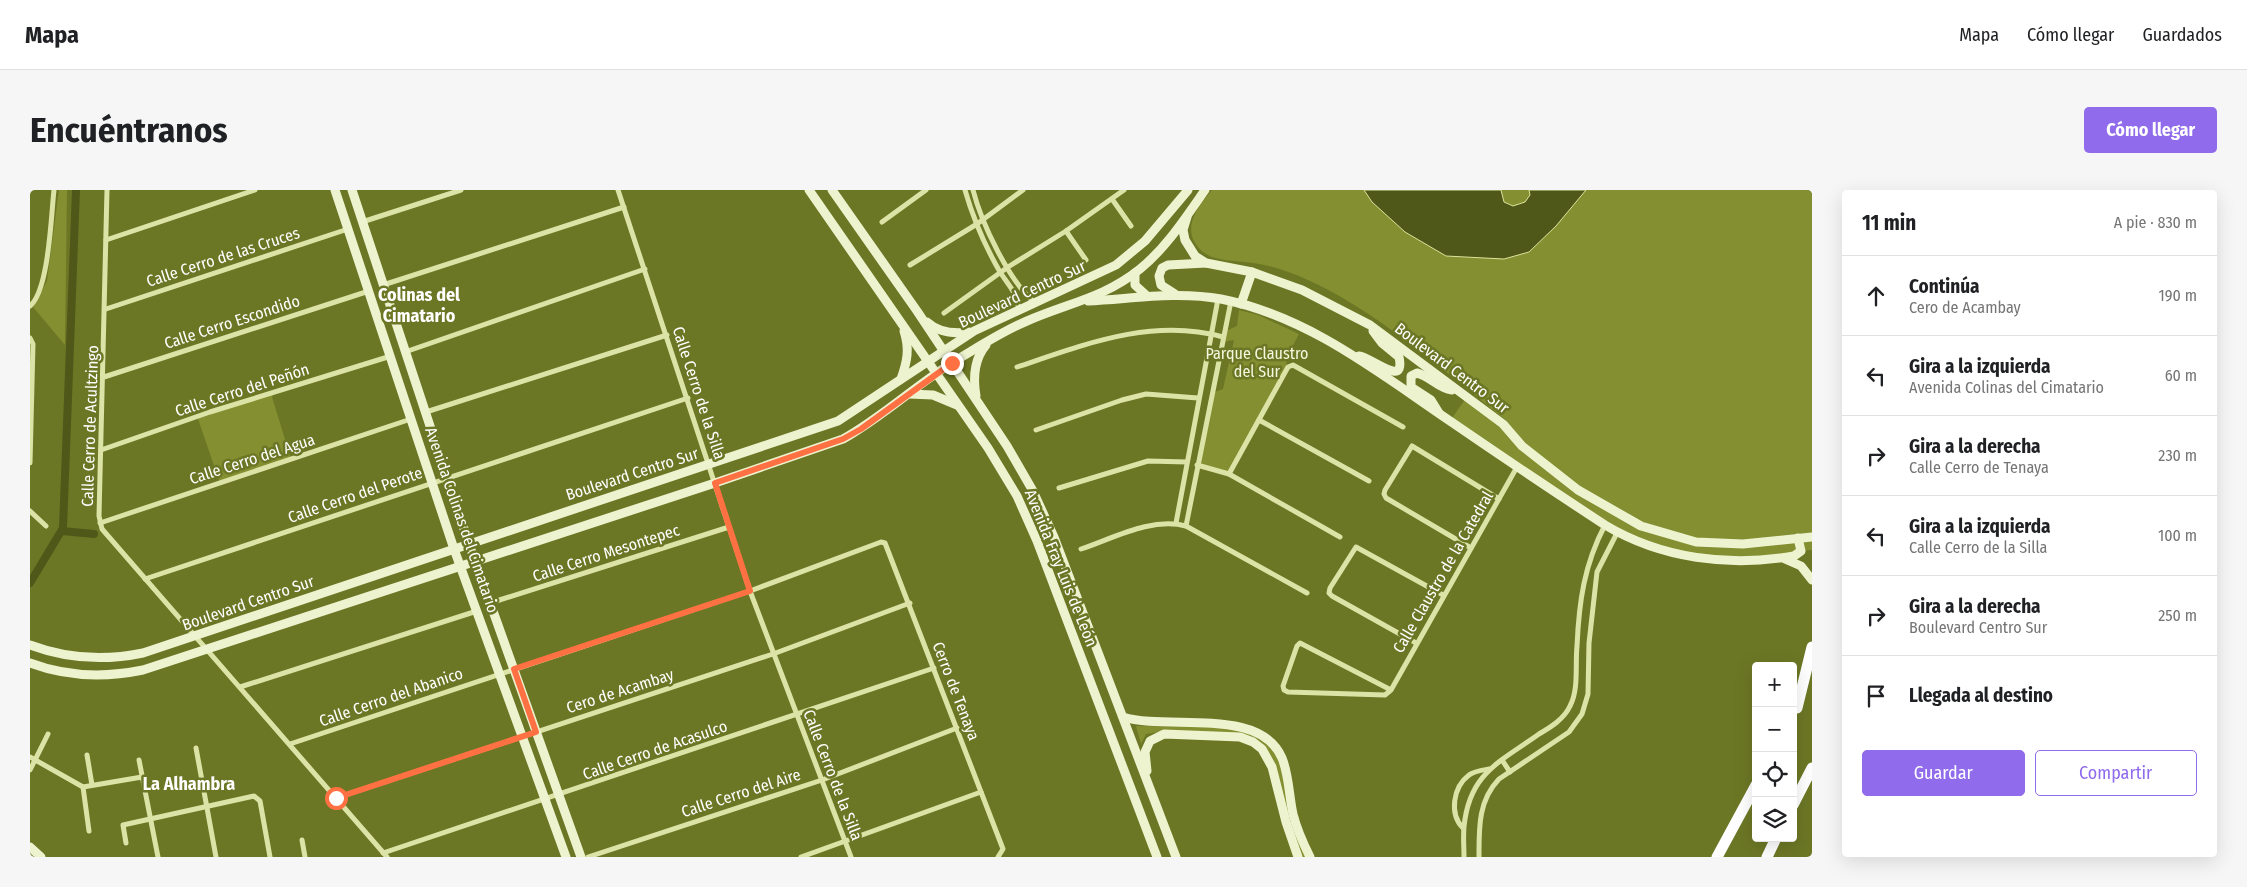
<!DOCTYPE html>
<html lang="es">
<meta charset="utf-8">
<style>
body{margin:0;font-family:"Fira Sans Condensed",sans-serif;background:#f6f6f6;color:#202124}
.controls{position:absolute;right:15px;bottom:15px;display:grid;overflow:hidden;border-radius:5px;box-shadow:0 5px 20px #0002}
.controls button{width:45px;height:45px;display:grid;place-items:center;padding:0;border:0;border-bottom:1px solid #e0e0e0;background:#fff;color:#202124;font:25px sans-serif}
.stop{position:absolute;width:15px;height:15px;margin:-11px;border:4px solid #ff7043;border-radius:50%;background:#fff}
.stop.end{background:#ff7043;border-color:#fff;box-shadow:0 1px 5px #0008}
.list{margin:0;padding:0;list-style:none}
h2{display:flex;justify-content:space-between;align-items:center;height:65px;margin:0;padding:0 20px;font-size:21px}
h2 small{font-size:16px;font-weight:400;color:#757577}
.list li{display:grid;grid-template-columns:32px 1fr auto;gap:15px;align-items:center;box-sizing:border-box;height:80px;padding:0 20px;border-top:1px solid #e0e0e0}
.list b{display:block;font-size:19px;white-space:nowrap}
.list p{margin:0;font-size:16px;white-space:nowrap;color:#757577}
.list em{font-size:16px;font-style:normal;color:#757577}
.actions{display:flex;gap:10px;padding:15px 20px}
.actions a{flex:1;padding:11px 0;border:1px solid #906bec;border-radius:5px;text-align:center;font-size:18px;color:#906bec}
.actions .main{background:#906bec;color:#fff}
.icon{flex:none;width:28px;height:28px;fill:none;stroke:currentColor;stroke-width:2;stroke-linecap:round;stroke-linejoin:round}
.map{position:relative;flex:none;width:1782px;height:667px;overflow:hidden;border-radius:5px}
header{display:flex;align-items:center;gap:30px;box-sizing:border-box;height:70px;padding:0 25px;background:#fff;border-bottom:1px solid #e0e0e0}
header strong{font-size:24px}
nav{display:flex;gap:28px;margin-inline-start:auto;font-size:18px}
.intro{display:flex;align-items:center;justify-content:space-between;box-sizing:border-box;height:120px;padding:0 30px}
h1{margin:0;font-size:35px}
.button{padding:12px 22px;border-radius:5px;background:#906bec;color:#fff;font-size:18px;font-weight:700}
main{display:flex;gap:30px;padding:0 30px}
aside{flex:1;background:#fff;border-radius:5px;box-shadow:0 5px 20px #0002}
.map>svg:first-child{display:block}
.green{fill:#838f30}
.water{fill:#4f5819;stroke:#dce39b}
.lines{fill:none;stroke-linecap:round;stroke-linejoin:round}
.canal{stroke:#4f5819;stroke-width:8}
.street{stroke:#dce3a6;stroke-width:5}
.secondary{stroke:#eef3cf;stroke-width:9}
.highway{stroke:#fff;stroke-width:11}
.route{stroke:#ff7043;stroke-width:6}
.labels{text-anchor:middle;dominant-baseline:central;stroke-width:5;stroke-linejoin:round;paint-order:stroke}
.street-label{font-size:16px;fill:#fff;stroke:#6c7725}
.park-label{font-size:16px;fill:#f5f8df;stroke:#6c7725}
.neighbourhood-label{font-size:18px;font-weight:bold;fill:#fff;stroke:#6c7725}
</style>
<header>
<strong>Mapa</strong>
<nav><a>Mapa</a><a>Cómo llegar</a><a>Guardados</a></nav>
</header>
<div class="intro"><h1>Encuéntranos</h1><a class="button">Cómo llegar</a></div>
<main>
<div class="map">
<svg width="1782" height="667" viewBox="0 0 1782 667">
<rect width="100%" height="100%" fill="#6c7725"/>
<g class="green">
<polygon points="29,0 37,0 35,155 3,117 17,91"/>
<path d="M1182,0H1782V360L1768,361V365L1688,371L1610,353L1420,231L1436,208L1473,234L1477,231C1414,181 1343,117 1269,86C1256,81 1242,76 1229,74C1211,70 1179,73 1168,57C1151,36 1169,16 1182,0Z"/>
<polygon points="1209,120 1228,125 1269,144 1256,168 1257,177 1199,284 1167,275 1182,203 1193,199 1204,150 1192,152 1194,142 1207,136"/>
<polygon points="245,202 242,207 261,269 190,293 167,226"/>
<polygon points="1106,536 1208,537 1241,556 1250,572 1260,626 1278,667 1272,667 1250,601 1223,550 1136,541 1116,544 1111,554"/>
</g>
<polygon class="water" points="1334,0 1471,0 1474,12 1483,16 1495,12 1500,5 1499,0 1556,0 1526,36 1499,62 1474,69 1416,66 1375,42 1342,12"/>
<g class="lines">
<g class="canal">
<polyline points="32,341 64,344"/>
<polyline points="0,393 33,338 46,0"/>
</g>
<g class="street">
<polyline points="77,0 69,326 72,339 357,667"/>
<polyline points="588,0 720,401 821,667"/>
<path d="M935,0C943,28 955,56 970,82C979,96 986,101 989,119"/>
<path d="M943,0C951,32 979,91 1004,112"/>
<polyline points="1082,9 1101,36"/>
<polyline points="332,32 431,0"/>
<polyline points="852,32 896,0"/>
<polyline points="1036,41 1056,70"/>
<polyline points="76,50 225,0"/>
<polyline points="880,75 947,34 993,0"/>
<polyline points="353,95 594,17"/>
<path d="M0,116C19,100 21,26 24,0"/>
<polyline points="76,119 318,39"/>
<polyline points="914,123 978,77 1036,41 1094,0"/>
<polyline points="0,148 3,154 0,273"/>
<polyline points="375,162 615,79"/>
<path d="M987,177C1053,155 1122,127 1193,147"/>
<polyline points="74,187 339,101"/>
<polyline points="396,222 637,145"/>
<polyline points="1229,230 1339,291"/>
<polyline points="1006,240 1092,210 1116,204 1168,208"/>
<polyline points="71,260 180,222 361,166"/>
<polyline points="1167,275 1199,284 1310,347"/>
<polyline points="1199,284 1258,177 1263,175 1373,237"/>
<polyline points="1029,298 1118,271 1157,272"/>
<polyline points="0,321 16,336"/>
<polyline points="70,333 381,229"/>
<polyline points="1146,333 1188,109"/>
<polyline points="1156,336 1201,111"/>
<polyline points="1441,358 1356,308 1354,304 1355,300 1382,256 1469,309"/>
<path d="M1051,359C1084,348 1121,327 1156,336L1277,403"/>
<polyline points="115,389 658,208"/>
<polyline points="460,413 699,337"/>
<polyline points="1386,453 1302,406 1299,403 1300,398 1326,357 1413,405"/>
<polyline points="210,497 447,421"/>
<polyline points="1361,500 1270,453 1267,456 1253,496 1254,500 1258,502 1355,505 1361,500 1487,277"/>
<polyline points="260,554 720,401 851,352 855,353 973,659 968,667"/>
<polyline points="166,558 186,667"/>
<polyline points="57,565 62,595"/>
<polyline points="0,567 53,597 112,587"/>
<polyline points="109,570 128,667"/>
<polyline points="1472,570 1480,582"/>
<polyline points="0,580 18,544"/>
<polyline points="53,597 59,641"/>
<polyline points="306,608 743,464 880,413"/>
<path d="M1433,638C1419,624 1423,597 1439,585C1444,581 1453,580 1459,579"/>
<polyline points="272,650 275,667"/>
<polyline points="96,653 93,635 224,606 230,611 240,667"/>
<polyline points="353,663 904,478"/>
<polyline points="558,667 792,590 927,538"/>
<polyline points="771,667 951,602"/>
<path d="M1434,667C1434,657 1433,646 1434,637C1439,583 1470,572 1509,544C1521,537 1534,529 1540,516C1549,499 1545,476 1547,456C1549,412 1554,375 1575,335"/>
<path d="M1449,667C1449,638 1448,611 1469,589L1539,542L1552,524L1558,504L1559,453L1567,382L1587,343"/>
</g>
<g class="secondary">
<polyline points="305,0 424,359 536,667"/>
<polyline points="322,0 439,354 551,667"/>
<polyline points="779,0 958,258 987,306 1007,351 1127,667"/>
<polyline points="802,0 887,121 977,256 1003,301 1024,347 1146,667"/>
<polyline points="1157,27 1153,40 1155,50 1165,66 1176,73 1222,82 1272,100 1340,135 1473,234 1492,256 1548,300 1611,336 1666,352 1713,354 1782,347"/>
<polyline points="1105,83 1105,95 1117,106"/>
<polyline points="1145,104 1131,95 1129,86 1132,78 1138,75 1176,73"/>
<path d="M1058,111C1102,109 1146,101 1191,109C1278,126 1349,183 1420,231C1471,266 1523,301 1575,335C1632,369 1699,377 1764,366L1771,361L1768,348"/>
<polyline points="1211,114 1222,82"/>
<path d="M897,132C908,142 924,144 939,142"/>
<path d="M1329,166C1341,167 1376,199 1369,167L1352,153L1343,141"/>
<path d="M871,189C877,172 880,159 874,141"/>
<polyline points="879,204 903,205 927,215"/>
<path d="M946,206C943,188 944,169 956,155"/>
<path d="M1409,223L1401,210L1381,197V186L1387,183C1400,186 1408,198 1422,200"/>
<polyline points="1755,369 1771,376 1782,390"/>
<path d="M0,455C37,469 74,471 113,463L808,231L944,141L1086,75L1115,51L1158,0"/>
<path d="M0,473C37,487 74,488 113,480L685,293L813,249C854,226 888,193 928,169C950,156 973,141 997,131C1038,113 1074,108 1110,79C1136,58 1156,27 1175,0"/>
<path d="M1093,527C1138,541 1230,516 1252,568C1259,585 1259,606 1263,624C1267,640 1273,653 1280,667"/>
<polyline points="1117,581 1115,562 1120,551 1134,544 1210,547 1223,552 1232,559 1242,577 1256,632 1268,667"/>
<polyline points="0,657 11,667"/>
</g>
<g class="highway">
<polyline points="1767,518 1782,457"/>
<polyline points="1763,615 1782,578"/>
<polyline points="1687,667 1726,595"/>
<polyline points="1737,667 1746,648"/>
</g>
</g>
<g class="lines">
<polyline class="route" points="306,608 506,542 484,479 720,401 685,293 813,249 831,239 922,173"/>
</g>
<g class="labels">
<g class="street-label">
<text transform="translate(193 67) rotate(-18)">Calle Cerro de las Cruces</text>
<text transform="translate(992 104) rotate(-25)">Boulevard Centro Sur</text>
<text transform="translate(202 132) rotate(-18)">Calle Cerro Escondido</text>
<text transform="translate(1422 178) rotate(37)">Boulevard Centro Sur</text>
<text transform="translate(212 200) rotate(-18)">Calle Cerro del Peñón</text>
<text transform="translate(669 203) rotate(72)">Calle Cerro de la Silla</text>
<text transform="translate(60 236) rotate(-88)">Calle Cerro de Acultzingo</text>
<text transform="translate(222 269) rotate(-18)">Calle Cerro del Agua</text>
<text transform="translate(602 284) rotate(-18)">Boulevard Centro Sur</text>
<text transform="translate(325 305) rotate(-19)">Calle Cerro del Perote</text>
<text transform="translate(432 330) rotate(71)">Avenida Colinas del Cimatario</text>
<text transform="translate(576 363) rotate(-18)">Calle Cerro Mesontepec</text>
<text transform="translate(1031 378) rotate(68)">Avenida Fray Luis de León</text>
<text transform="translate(1413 382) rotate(-60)">Calle Claustro de la Catedral</text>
<text transform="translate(218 413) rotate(-19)">Boulevard Centro Sur</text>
<text transform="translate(590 501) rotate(-18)">Cero de Acambay</text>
<text transform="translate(926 501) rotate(69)">Cerro de Tenaya</text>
<text transform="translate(361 507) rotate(-19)">Calle Cerro del Abanico</text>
<text transform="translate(625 560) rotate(-19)">Calle Cerro de Acasulco</text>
<text transform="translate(803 585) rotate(69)">Calle Cerro de la Silla</text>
<text transform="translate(711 603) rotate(-18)">Calle Cerro del Aire</text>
</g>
<g class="park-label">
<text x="1227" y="163">Parque Claustro<tspan x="1227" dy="18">del Sur</tspan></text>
</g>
<g class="neighbourhood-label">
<text x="389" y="105">Colinas del<tspan x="389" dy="21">Cimatario</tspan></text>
<text x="159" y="594">La Alhambra</text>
</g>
</g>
</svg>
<div class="controls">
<button>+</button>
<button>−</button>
<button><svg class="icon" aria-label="locate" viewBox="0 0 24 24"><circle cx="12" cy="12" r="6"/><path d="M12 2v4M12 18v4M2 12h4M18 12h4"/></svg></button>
<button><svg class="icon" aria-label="layers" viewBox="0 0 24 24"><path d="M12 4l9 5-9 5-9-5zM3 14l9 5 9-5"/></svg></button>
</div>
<div class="stop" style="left:306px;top:608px"></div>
<div class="stop end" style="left:922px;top:173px"></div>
</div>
<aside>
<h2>11 min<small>A pie · 830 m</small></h2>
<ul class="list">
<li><svg class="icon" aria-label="ahead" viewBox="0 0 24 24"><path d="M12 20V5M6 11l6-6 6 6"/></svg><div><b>Continúa</b><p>Cero de Acambay</p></div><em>190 m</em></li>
<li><svg class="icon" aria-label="left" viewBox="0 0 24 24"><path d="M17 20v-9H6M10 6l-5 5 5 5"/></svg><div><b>Gira a la izquierda</b><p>Avenida Colinas del Cimatario</p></div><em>60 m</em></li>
<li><svg class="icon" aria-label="right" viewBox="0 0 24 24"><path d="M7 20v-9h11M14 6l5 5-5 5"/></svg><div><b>Gira a la derecha</b><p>Calle Cerro de Tenaya</p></div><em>230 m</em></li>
<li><svg class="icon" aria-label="left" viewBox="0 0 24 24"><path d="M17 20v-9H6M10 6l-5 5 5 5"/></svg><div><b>Gira a la izquierda</b><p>Calle Cerro de la Silla</p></div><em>100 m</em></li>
<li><svg class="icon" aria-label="right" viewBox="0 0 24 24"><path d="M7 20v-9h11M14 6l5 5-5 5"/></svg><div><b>Gira a la derecha</b><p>Boulevard Centro Sur</p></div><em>250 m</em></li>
<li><svg class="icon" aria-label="arrive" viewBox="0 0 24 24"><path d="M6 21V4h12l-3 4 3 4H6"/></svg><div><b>Llegada al destino</b></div></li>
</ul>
<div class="actions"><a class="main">Guardar</a><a>Compartir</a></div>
</aside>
</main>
